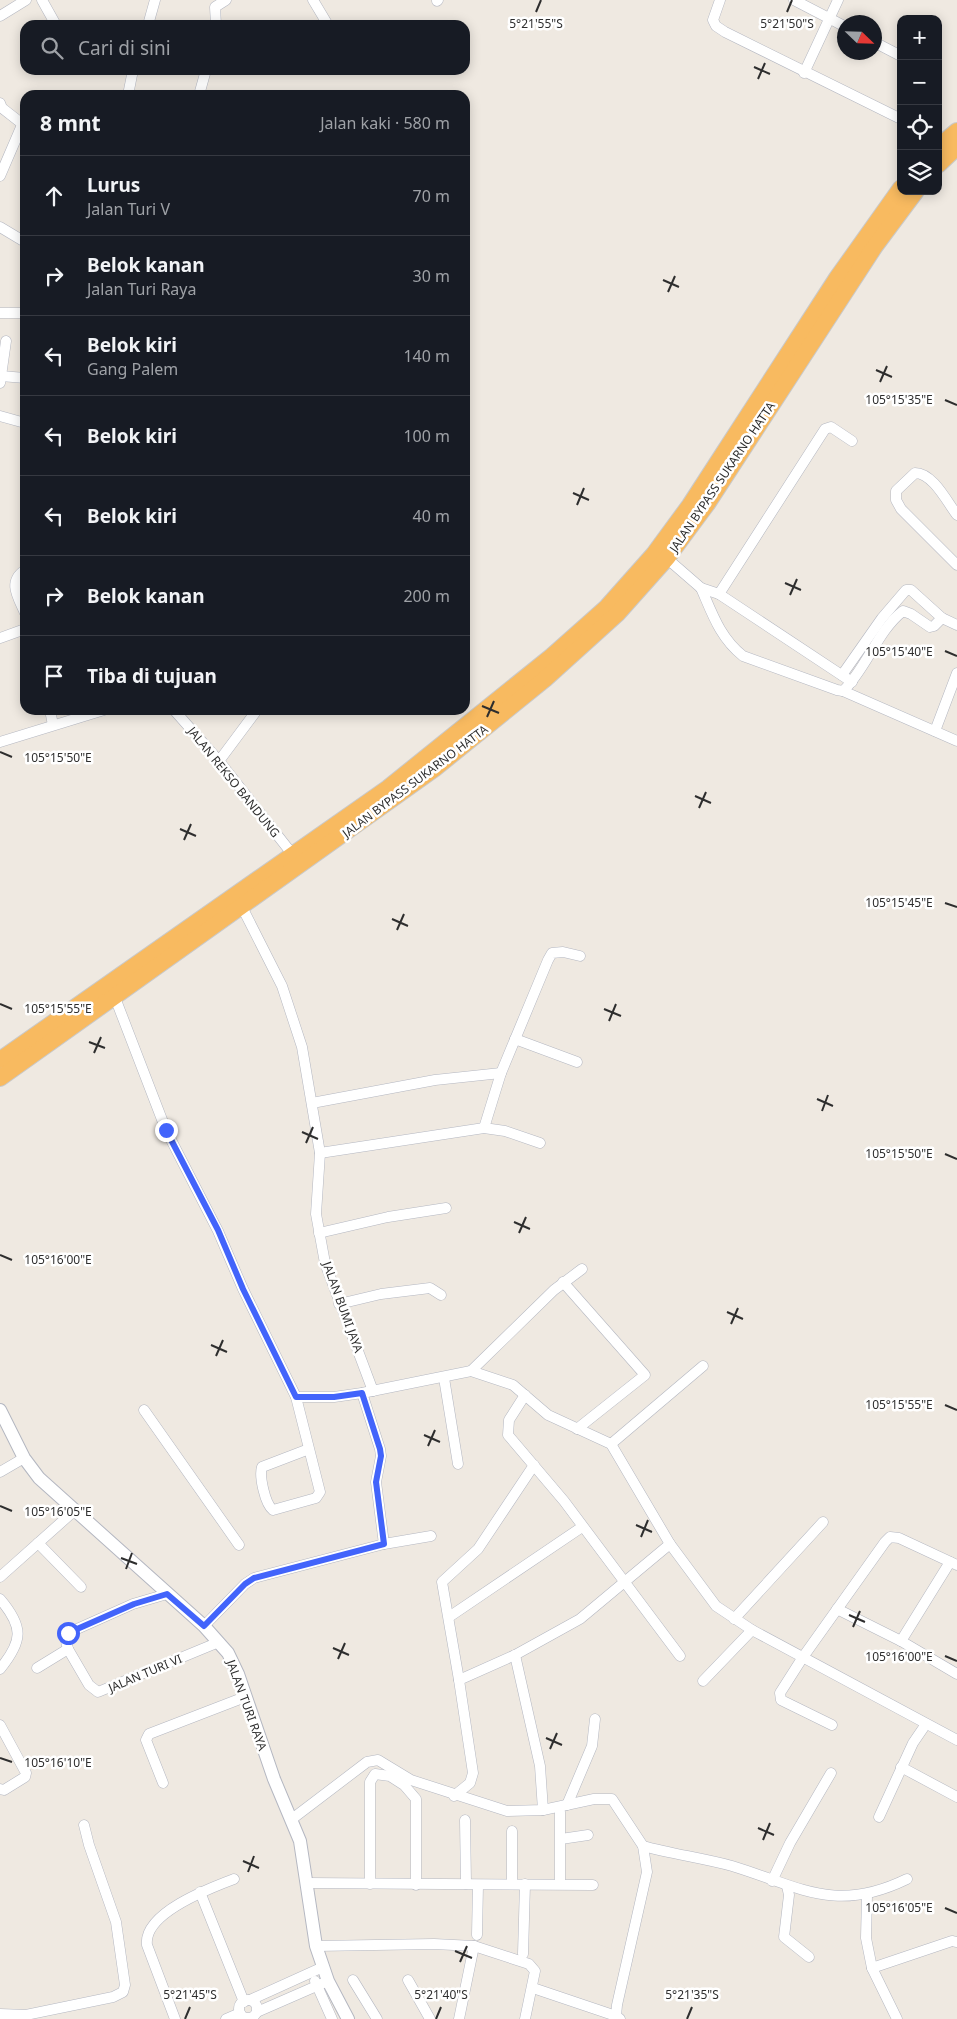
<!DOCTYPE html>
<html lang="id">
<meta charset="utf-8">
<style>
body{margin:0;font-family:"Noto Sans",sans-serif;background:#20242c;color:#f1f3f6}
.controls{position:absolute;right:15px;top:15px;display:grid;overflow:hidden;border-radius:10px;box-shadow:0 2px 12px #0003}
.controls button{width:45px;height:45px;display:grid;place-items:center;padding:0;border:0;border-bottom:1px solid #363941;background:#171b24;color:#f1f3f6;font:25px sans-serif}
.compass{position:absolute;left:837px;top:15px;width:45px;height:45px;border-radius:50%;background:#171b24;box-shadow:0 2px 12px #0003;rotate:113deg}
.stop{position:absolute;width:15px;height:15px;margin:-11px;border:4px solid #4264fb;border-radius:50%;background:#fff}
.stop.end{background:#4264fb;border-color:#fff;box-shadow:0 1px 5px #0008}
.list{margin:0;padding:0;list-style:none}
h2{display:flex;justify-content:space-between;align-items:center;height:65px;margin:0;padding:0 20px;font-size:21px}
h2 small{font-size:16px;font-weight:400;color:#9ea1a6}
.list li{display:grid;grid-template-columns:32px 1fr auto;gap:15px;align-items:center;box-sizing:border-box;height:80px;padding:0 20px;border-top:1px solid #363941}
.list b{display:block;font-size:19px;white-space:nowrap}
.list p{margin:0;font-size:16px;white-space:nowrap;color:#9ea1a6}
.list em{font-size:16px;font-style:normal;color:#9ea1a6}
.icon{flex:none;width:28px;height:28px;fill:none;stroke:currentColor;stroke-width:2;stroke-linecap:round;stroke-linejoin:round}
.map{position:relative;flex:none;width:957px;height:2019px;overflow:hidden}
.search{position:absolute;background:#171b24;box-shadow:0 2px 12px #0003;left:20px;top:20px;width:450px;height:55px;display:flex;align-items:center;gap:12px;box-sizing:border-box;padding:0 18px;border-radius:15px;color:#9ea1a6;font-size:19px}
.panel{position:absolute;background:#171b24;box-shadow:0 2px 12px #0003;left:20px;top:90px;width:450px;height:625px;border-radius:15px}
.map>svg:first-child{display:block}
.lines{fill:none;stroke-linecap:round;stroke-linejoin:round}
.minor-casing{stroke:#b4b7c1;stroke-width:11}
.tertiary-casing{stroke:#b4b7c1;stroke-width:14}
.trunk-casing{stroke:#c9c9c9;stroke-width:18}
.minor{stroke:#fff;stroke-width:10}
.tertiary{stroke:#fff;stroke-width:12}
.trunk{stroke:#f8ba60;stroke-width:16}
.route{stroke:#4264fb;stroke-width:6}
.ticks{fill:none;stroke:#2e2e2e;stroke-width:2}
.labels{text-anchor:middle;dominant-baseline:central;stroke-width:5;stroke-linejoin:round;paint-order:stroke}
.street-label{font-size:12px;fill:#2e2e2e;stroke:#fff}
.ticks-label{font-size:12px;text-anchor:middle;fill:#2e2e2e;stroke:#fff;stroke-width:5;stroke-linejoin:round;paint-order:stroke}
</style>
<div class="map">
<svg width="957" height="2019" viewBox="0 0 957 2019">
<rect width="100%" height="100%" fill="#efe9e1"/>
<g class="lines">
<g class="minor-casing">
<g id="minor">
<polyline points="42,0 56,25"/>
<polyline points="313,0 328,25"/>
<polyline points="720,0 713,20 716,26 725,32 901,119"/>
<polyline points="794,0 844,26"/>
<polyline points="437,1 438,0"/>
<polyline points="0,16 26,0"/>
<polyline points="148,25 155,0"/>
<polyline points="216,25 215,7 226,0"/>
<polyline points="874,42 901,56"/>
<polyline points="804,73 838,0"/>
<polyline points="128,95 133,70"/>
<polyline points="199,95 206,70"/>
<polyline points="0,103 2,108 25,126"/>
<polyline points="0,176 22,125"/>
<polyline points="0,227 25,242"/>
<polyline points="0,313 25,313"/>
<polyline points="1,376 25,378"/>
<polyline points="0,383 6,341"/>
<polyline points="0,416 25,423"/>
<path d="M957,515C947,502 933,473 915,473L896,491V500L901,509L957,565"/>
<polyline points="663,555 701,588 719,594 852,682"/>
<path d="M25,570C7,582 18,597 25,613"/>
<path d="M701,588C712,613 720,638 743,656L837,690L843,691C866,669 878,630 903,611L911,614L930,627L934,626L942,618"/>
<polyline points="719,594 825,429 831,427 852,441"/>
<polyline points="0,638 25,629"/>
<polyline points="842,675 882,618 906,590 911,590 942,618 957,625"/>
<polyline points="843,691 957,741"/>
<polyline points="50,710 53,725"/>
<polyline points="174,710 219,761 293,855"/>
<polyline points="935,731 957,673"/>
<polyline points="0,742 104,710"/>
<polyline points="219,761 257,710"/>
<polyline points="242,907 282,986 302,1047 320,1153 316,1214 325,1263 373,1391"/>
<path d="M114,995L166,1130L218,1231L243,1289L296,1397L320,1492L316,1498L273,1510C265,1504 259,1476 262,1467L309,1449"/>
<polyline points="515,1039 577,1062"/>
<polyline points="312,1103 435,1080 501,1073"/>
<polyline points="484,1128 501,1073 548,960 552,953 563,952 580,956"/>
<polyline points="320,1153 484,1128 505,1131 540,1143"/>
<polyline points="319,1233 388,1217 446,1208"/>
<polyline points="563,1282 645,1375 577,1429"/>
<polyline points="339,1304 381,1294 430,1288 441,1295"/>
<polyline points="471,1371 554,1290 582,1269"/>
<polyline points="444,1378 458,1464"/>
<polyline points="362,1393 380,1449 381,1456 376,1482 384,1544"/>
<polyline points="525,1395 509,1420 508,1435 564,1501 680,1656"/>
<polyline points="296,1397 334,1397 362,1393 471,1371 513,1385 548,1415 611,1444 670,1544 716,1606 752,1630 957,1740"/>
<polyline points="144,1410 239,1545"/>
<polyline points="611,1444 703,1366"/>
<polyline points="0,1472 24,1458"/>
<polyline points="38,1543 81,1587"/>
<polyline points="0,1577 74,1511"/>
<path d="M0,1599C24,1627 23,1641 0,1669"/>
<polyline points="837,1609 901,1641 957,1674"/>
<polyline points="449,1617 582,1527"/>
<polyline points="734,1619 823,1522"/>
<polyline points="204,1626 245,1584 254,1578 384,1544 431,1536"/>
<polyline points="901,1641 950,1562"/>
<polyline points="68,1649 65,1637 68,1633 133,1604 167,1594"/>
<polyline points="515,1655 540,1766 543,1810"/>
<polyline points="37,1668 68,1649 89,1685 98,1692 219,1642"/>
<polyline points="459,1680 442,1582 478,1549 534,1465"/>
<polyline points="703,1681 752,1630"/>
<polyline points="0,1725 26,1773 25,1777 4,1790 0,1789"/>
<polyline points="832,1725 781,1700 780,1693 803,1657 885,1542 890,1537 899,1538 957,1565"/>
<polyline points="901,1767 957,1797"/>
<polyline points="163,1783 146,1740 149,1734 245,1697"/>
<polyline points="454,1796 470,1783 473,1773 459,1680 515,1655 580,1619 670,1544"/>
<polyline points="567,1805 592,1746 595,1719"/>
<polyline points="560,1812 560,1884"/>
<polyline points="879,1817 913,1743 926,1724"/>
<polyline points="292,1819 367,1762 378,1760 411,1780 507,1811 543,1810 594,1799 612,1799 643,1846 647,1872 617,2005 616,2016 620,2019"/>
<polyline points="465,1820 466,1884"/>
<polyline points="512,1831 512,1884"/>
<polyline points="561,1839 588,1835"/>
<path d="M643,1846C672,1854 702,1858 732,1866C801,1887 835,1914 907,1879"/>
<polyline points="772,1881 790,1843 831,1773"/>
<polyline points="307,1883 593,1885"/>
<polyline points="370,1884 370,1782 375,1774 390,1776 404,1785 416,1799 416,1885"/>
<polyline points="787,1886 789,1895 784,1937 809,1957"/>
<polyline points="200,1892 244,2002"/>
<polyline points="867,1895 866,1938 872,1968 897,2019"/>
<polyline points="477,1935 478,1885"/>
<polyline points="316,1946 434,1944 474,1946 529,1964 535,1971 525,2019"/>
<polyline points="523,1954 525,1884"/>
<polyline points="872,1968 952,1941 957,1942"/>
<polyline points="353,1980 377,2019"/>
<polyline points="408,1980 430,2019"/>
<polyline points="315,1981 332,2019"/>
<polyline points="533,1988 616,2016"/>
<polyline points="250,2000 323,1967"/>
<circle cx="248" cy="2009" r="9"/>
<polyline points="257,2012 328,1981"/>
<polyline points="0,2014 26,2015 113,1997 123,1992 125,1985 116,1922 89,1845 84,1825"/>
<path d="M175,2019L147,1945C143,1913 210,1888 234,1879"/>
<polyline points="226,2019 240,2013"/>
<polyline points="459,2019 474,1946"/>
</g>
</g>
<g class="tertiary-casing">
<polyline id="tertiary" points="0,1410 24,1458 39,1478 204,1626 228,1653 238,1674 274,1779 300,1841 316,1946 328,1981 348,2019"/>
</g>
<g class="trunk-casing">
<g id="trunk">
<polyline points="938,147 957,131"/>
<polyline points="938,165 957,147"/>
<polyline points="0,1060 388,788 552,656 606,608 654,554 690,505 837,278 901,188"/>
<polyline points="0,1078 434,769 545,679 618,613 667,558 707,504 875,246 916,191"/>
</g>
</g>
<use href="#minor" class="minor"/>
<use href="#tertiary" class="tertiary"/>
<use href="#trunk" class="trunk"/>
</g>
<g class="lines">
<polyline class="route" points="68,1633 134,1604 167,1594 204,1626 245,1584 254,1578 384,1544 376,1482 381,1456 380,1449 362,1393 334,1397 296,1397 243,1289 218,1230 166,1130"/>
</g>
<path class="ticks" d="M536,12L541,0M787,12L792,0M754,67L770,74M758,79L765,63M663,280L679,287M668,292L675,276M876,370L892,377M880,382L887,366M945,400L957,405M573,493L589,500M577,505L584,488M785,583L801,590M790,595L797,579M945,651L957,656M482,706L499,713M487,717L494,701M0,752L12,757M695,796L711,803M699,808L706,792M180,829L196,836M184,840L191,824M945,903L957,907M392,919L408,926M397,930L404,914M0,1004L12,1009M604,1009L621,1016M609,1021L616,1004M89,1042L105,1048M94,1053L101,1037M817,1099L833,1106M822,1111L828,1095M302,1132L318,1139M306,1143L313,1127M945,1154L957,1159M514,1222L530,1229M519,1233L526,1217M0,1255L12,1260M727,1312L743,1319M731,1324L738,1308M211,1345L227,1352M216,1356L223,1340M945,1405L957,1410M424,1435L440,1442M428,1446L435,1430M0,1506L12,1511M636,1525L652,1532M641,1537L648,1520M121,1558L137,1564M126,1569L132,1553M849,1615L865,1622M853,1627L860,1611M333,1648L349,1655M945,1656L957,1661M338,1659L345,1643M546,1738L562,1745M550,1749L557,1733M0,1758L12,1762M758,1828L774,1835M763,1840L770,1823M243,1861L259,1868M248,1872L254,1856M945,1908L957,1913M455,1951L472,1958M460,1962L467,1946M185,2019L190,2007M436,2019L441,2007M687,2019L692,2007"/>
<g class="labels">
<g class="street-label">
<text transform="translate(722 477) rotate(-56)">JALAN BYPASS SUKARNO HATTA</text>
<text transform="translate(415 781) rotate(-37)">JALAN BYPASS SUKARNO HATTA</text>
<text transform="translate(234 782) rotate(51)">JALAN REKSO BANDUNG</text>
<text transform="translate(343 1307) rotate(70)">JALAN BUMI JAYA</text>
<text transform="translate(145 1673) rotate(-23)">JALAN TURI VI</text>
<text transform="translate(247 1705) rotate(70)">JALAN TURI RAYA</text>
</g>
</g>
<g class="ticks-label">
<text x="536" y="28">5°21'55"S</text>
<text x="787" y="28">5°21'50"S</text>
<text x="899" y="404">105°15'35"E</text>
<text x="899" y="656">105°15'40"E</text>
<text x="58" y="762">105°15'50"E</text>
<text x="899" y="907">105°15'45"E</text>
<text x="58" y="1013">105°15'55"E</text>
<text x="899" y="1158">105°15'50"E</text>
<text x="58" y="1264">105°16'00"E</text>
<text x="899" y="1409">105°15'55"E</text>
<text x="58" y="1516">105°16'05"E</text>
<text x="899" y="1661">105°16'00"E</text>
<text x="58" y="1767">105°16'10"E</text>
<text x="899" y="1912">105°16'05"E</text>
<text x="190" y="1999">5°21'45"S</text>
<text x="441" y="1999">5°21'40"S</text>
<text x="692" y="1999">5°21'35"S</text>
</g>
</svg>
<div class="controls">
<button>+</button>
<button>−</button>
<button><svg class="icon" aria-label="locate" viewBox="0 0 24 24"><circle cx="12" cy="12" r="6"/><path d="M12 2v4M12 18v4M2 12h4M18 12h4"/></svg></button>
<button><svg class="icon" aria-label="layers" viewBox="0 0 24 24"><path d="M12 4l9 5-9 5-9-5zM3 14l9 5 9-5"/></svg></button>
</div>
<svg class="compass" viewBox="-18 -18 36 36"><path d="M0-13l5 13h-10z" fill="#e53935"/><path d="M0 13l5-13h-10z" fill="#9ea1a6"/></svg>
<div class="stop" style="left:68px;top:1633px"></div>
<div class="stop end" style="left:166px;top:1130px"></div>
<div class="search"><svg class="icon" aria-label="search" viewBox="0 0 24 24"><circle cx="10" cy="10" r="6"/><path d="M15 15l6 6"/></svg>Cari di sini</div>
<section class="panel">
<h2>8 mnt<small>Jalan kaki · 580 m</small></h2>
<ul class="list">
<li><svg class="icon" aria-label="ahead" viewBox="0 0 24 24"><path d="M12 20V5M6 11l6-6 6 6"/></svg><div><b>Lurus</b><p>Jalan Turi V</p></div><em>70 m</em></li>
<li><svg class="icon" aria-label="right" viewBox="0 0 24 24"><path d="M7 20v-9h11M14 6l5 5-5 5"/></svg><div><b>Belok kanan</b><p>Jalan Turi Raya</p></div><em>30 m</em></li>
<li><svg class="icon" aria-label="left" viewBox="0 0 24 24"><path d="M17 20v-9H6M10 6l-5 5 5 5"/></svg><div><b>Belok kiri</b><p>Gang Palem</p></div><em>140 m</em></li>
<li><svg class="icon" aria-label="left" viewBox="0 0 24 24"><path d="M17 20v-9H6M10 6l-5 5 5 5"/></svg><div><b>Belok kiri</b></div><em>100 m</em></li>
<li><svg class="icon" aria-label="left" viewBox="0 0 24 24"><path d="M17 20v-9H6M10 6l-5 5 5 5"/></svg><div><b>Belok kiri</b></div><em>40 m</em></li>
<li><svg class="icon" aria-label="right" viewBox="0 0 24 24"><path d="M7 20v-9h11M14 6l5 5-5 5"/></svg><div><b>Belok kanan</b></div><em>200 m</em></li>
<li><svg class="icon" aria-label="arrive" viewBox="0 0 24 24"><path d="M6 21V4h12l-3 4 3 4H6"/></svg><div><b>Tiba di tujuan</b></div></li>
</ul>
</section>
</div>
